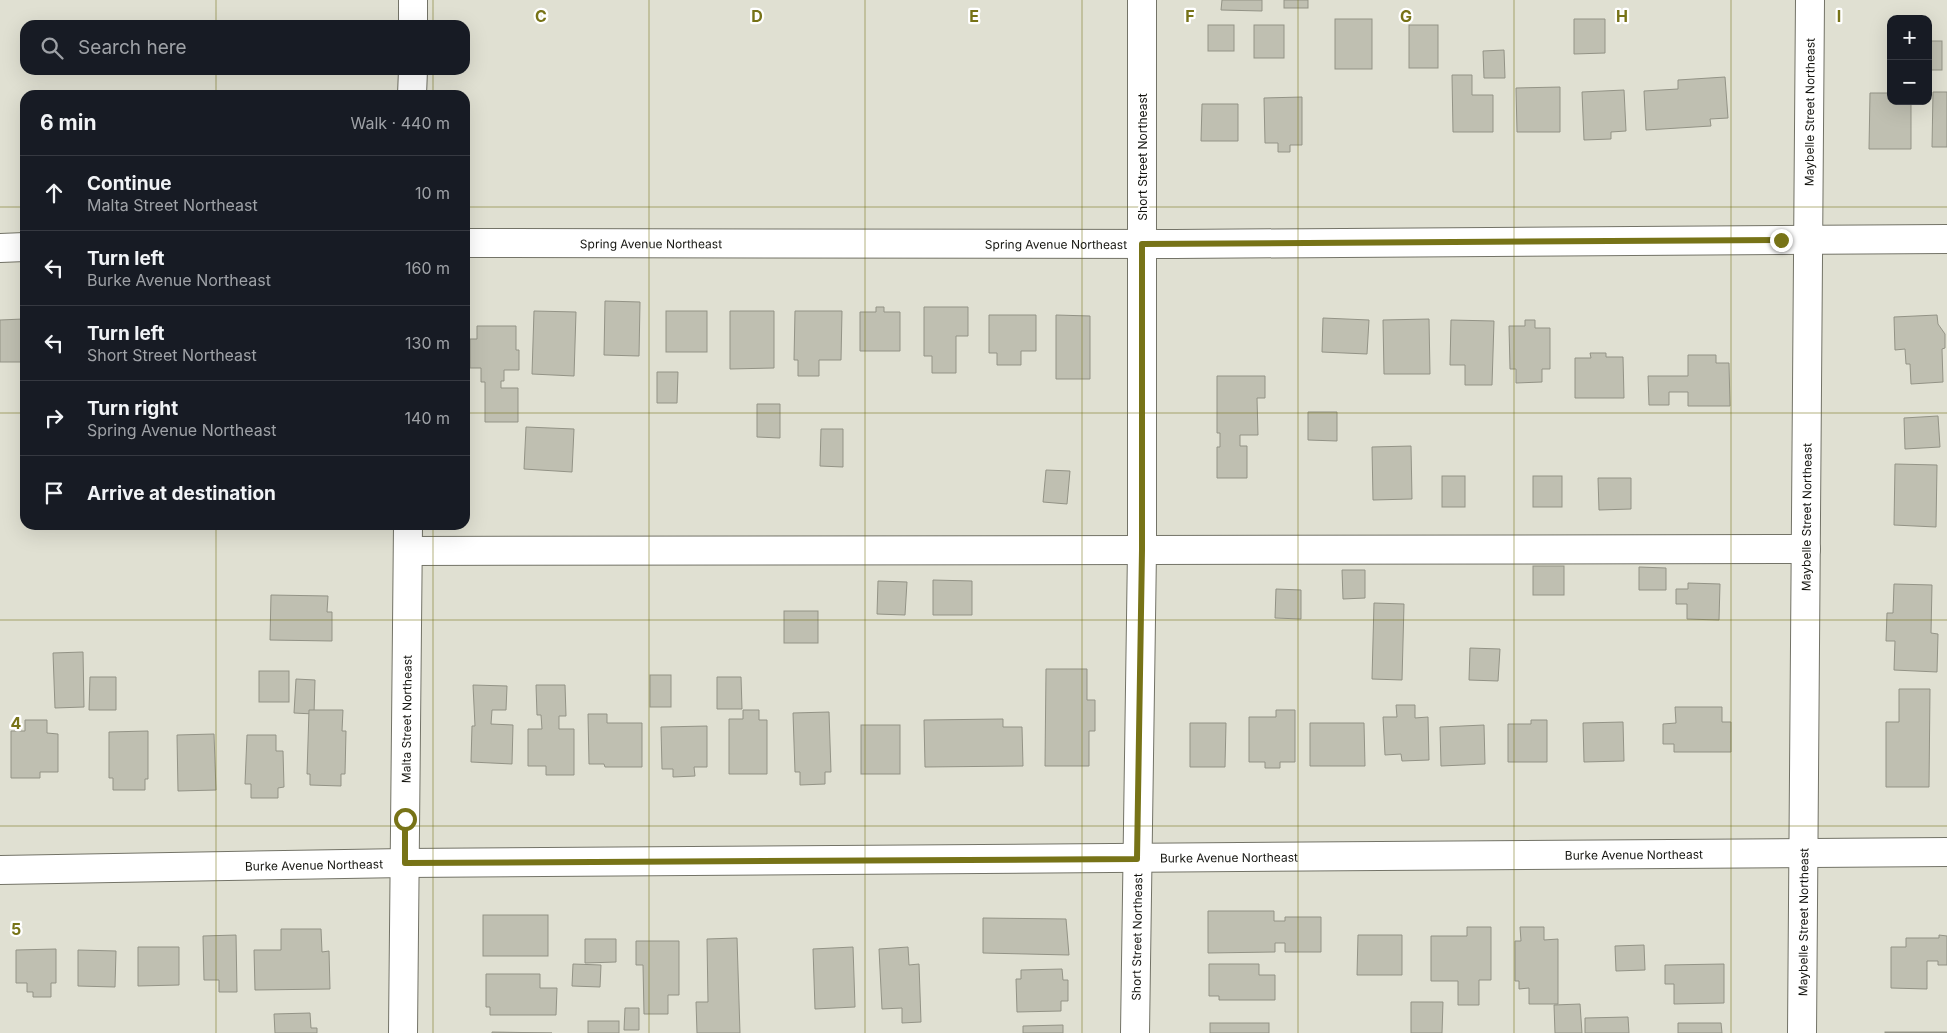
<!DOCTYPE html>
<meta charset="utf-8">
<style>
body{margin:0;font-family:Inter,sans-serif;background:#20242c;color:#f1f3f6}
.controls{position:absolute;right:15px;top:15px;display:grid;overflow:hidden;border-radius:10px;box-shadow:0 5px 20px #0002}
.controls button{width:45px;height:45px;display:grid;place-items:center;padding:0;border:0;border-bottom:1px solid #363941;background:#171b24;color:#f1f3f6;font:25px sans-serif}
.stop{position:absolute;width:15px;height:15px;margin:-11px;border:4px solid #777317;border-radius:50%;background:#fff}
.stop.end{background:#777317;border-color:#fff;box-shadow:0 1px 5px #0008}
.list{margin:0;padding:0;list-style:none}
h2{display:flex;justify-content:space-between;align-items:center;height:65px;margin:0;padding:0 20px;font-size:21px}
h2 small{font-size:16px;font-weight:400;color:#9ea1a6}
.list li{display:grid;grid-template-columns:32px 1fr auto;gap:15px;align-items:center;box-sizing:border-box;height:75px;padding:0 20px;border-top:1px solid #363941}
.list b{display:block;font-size:19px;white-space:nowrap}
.list p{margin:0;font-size:16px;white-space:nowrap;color:#9ea1a6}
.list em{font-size:16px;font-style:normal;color:#9ea1a6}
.icon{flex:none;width:28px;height:28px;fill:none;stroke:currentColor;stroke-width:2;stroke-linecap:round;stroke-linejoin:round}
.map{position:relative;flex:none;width:1947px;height:1033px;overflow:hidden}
.search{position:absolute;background:#171b24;box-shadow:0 5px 20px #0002;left:20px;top:20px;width:450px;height:55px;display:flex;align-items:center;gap:12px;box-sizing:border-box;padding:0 18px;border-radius:15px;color:#9ea1a6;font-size:19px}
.panel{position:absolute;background:#171b24;box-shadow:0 5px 20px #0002;left:20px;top:90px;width:450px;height:440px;border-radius:15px}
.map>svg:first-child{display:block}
.building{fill:#bfbfb1;stroke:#939386}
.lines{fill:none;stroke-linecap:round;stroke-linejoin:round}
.minor-casing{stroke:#737367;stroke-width:30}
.minor{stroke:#fff;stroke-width:28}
.route{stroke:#777317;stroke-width:6}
.grid{fill:none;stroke:#777317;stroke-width:1;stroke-opacity:0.55}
.labels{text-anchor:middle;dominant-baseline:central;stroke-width:4.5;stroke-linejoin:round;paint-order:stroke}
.street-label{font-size:12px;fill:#151510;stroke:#fff}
.grid-label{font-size:16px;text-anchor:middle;font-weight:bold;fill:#777317;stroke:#fff;stroke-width:4.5;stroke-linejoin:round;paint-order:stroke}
</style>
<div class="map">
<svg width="1947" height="1033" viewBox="0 0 1947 1033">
<rect width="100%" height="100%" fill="#e0e0d2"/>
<g class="building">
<polygon points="1222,0 1262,0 1262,11 1221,10"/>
<rect x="1284" y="0" width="24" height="8"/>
<rect x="1335" y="19" width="37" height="50"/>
<polygon points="1574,19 1605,19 1605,53 1574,54"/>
<rect x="1208" y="25" width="26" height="26"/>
<rect x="1254" y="25" width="30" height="33"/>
<rect x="1409" y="25" width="29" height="43"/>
<rect x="1928" y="41" width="14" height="29"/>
<polygon points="1504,50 1505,78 1484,78 1483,51"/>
<polygon points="1452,75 1472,75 1472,95 1493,95 1493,132 1453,132"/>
<polygon points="1725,77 1728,118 1710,119 1711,126 1646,130 1644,91 1678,89 1678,80"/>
<polygon points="1560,87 1560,132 1517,132 1516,88"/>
<polygon points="1624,90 1626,131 1611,132 1611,139 1584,140 1582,92"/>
<polygon points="1933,92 1947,92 1947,147 1932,147"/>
<polygon points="1870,93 1891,93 1891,101 1911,101 1911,149 1869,149"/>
<polygon points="1302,97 1302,145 1290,145 1290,152 1278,152 1278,143 1265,143 1264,98"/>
<polygon points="1202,104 1238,104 1238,141 1201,141"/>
<polygon points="605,301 640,302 639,356 604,355"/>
<polygon points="876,307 884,307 884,312 900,312 900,351 860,351 860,312 876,312"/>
<polygon points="924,307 968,307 968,336 956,336 956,373 932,373 932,356 924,356"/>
<polygon points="534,311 576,312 574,376 532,374"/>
<rect x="666" y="311" width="41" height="41"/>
<polygon points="730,311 774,311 774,368 730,369"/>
<polygon points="795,311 842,311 841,360 819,360 819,376 798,376 798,360 794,360"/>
<polygon points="989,315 1036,315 1036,351 1021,351 1021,365 997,365 997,353 989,353"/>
<polygon points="1056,315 1090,316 1090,379 1056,379"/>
<polygon points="1937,315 1938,324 1945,334 1945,348 1942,349 1943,382 1911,384 1910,364 1906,364 1905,349 1895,350 1894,317"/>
<polygon points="1323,318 1369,320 1367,354 1322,352"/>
<polygon points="23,319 24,362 0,362 0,320"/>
<polygon points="1429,319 1430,374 1384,374 1383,320"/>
<polygon points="1451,320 1494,321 1492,385 1465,385 1465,365 1450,365"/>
<polygon points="1525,320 1535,320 1535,328 1550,328 1550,369 1542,369 1542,382 1516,383 1516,369 1510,369 1509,326 1525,326"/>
<polygon points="477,326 516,326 516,350 519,350 519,370 504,370 504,381 501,381 501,388 518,388 518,422 485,422 485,382 481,382 481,368 470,368 470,339 477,339"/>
<polygon points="1590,353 1606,353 1606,357 1623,357 1624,398 1575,398 1575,358 1591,358"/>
<polygon points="1688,355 1716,355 1716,363 1729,363 1730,406 1688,406 1688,392 1669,392 1669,405 1649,405 1648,376 1688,376"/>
<polygon points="657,372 678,372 677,403 657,403"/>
<polygon points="1217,376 1265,376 1265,398 1257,398 1258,435 1240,435 1240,446 1247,446 1247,478 1217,478 1217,447 1220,447 1220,433 1217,433"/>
<polygon points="757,404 780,404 780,438 757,437"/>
<polygon points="1308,412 1337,412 1337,441 1308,440"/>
<polygon points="1938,416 1940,447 1905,449 1904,418"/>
<polygon points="526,427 574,429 572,472 524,469"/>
<polygon points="821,429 843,429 843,467 820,466"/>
<polygon points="1411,446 1412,499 1373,500 1372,447"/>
<polygon points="1895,464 1937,465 1936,527 1894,525"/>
<polygon points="1046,470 1070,471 1067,504 1043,502"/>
<rect x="1442" y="476" width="23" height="31"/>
<rect x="1533" y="476" width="29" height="31"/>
<polygon points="1598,478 1631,478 1631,509 1599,510"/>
<rect x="1533" y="566" width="31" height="29"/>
<polygon points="1639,567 1666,568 1666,590 1639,590"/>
<polygon points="1342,570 1365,570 1365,598 1343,599"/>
<polygon points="933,580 972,581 972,615 933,615"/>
<polygon points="878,581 907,582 905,615 877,614"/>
<polygon points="1688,583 1720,584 1719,620 1687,619 1687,604 1676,604 1676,589 1688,589"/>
<polygon points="1894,584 1932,585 1931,633 1938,634 1937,672 1894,670 1895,641 1886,641 1887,613 1893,613"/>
<polygon points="1276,589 1301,590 1301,619 1275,618"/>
<polygon points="271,595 328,596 327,612 332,612 332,641 270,640"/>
<polygon points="1374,603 1404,604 1402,680 1372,679"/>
<rect x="784" y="611" width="34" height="32"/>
<polygon points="1470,648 1500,649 1498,681 1469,680"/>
<polygon points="83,652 84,707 55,708 53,653"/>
<polygon points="1046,669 1087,669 1087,700 1095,700 1095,731 1089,731 1089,766 1045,766"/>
<rect x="259" y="671" width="30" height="31"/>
<rect x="650" y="675" width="21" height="32"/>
<polygon points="90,677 116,677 116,710 89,710"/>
<polygon points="717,677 741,677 742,709 717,709"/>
<polygon points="296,679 315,680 314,714 294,713"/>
<polygon points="473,685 507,686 506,710 492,710 491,724 513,725 512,764 471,762 472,726 475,726"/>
<polygon points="536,685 565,685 566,716 559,716 559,729 574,729 574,775 546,775 546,766 528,766 528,729 542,729 541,715 537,715"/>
<polygon points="1899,689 1930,689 1929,787 1886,787 1886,722 1899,722"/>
<polygon points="1396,705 1415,705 1415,718 1428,717 1429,760 1402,761 1401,754 1385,755 1383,717 1397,717"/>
<polygon points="1675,707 1722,707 1722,722 1731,722 1731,752 1674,752 1674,744 1663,744 1663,724 1676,723"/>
<polygon points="309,710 343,710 342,731 346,731 345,774 341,774 341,786 310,785 310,774 307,774"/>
<polygon points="743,710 759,710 759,720 767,720 767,774 729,774 729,719 743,719"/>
<polygon points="1276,710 1295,710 1295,762 1280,762 1280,768 1265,768 1265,762 1249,762 1249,717 1276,717"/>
<polygon points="829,712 831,772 825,772 825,784 800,785 800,772 795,772 793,713"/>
<polygon points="588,714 607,714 607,723 642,723 642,767 605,767 604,764 589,764"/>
<polygon points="1003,719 1003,727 1022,727 1023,766 925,767 924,720"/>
<polygon points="25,720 47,720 47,733 58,734 58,772 40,772 40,778 11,778 11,731 25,731"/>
<polygon points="1531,720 1547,720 1547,762 1508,762 1508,724 1531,724"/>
<polygon points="1623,722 1624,761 1584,762 1583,723"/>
<polygon points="1190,723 1226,723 1225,767 1190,767"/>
<polygon points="1310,723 1364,723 1365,766 1310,766"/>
<rect x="861" y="725" width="39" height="49"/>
<polygon points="1484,725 1485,764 1441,766 1440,727"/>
<polygon points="707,726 707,767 694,767 695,776 673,777 673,769 662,769 661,727"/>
<polygon points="148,731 148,779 145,779 145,790 113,790 113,778 109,778 109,732"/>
<polygon points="214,734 216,790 178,791 177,735"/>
<polygon points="247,735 276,735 276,751 283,751 284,787 278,788 278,798 251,798 251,784 245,784"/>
<polygon points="1208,911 1274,911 1274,921 1285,921 1285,917 1321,917 1321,952 1285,952 1285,943 1275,943 1275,952 1208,953"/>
<rect x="483" y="915" width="65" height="41"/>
<polygon points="983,918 1066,919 1069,955 983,953"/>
<polygon points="1467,927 1491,927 1491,980 1479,980 1479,1005 1458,1005 1458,981 1431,981 1431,936 1467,936"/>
<polygon points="1520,927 1544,927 1544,940 1558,939 1558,1004 1529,1004 1529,988 1519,989 1519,981 1515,981 1515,941 1521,941"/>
<polygon points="281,929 321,929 322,952 329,951 330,989 255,990 254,950 281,950"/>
<polygon points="236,935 237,992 219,992 219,980 204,980 203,936"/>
<polygon points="1358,935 1402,935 1402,975 1357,975"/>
<polygon points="1939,935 1947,936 1947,965 1938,965 1938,961 1927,961 1927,989 1891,988 1891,947 1906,947 1906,938 1939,938"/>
<polygon points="737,938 740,1033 697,1033 696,1002 708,1002 707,939"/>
<polygon points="585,939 616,939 616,962 585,963"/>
<polygon points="636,941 679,941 679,995 668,995 668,1014 644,1014 643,965 636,965"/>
<polygon points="1644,945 1645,970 1616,971 1615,946"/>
<polygon points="138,947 179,947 179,985 138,986"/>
<polygon points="853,947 855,1007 815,1009 813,949"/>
<polygon points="908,947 909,965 919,964 921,1022 902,1023 902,1008 882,1009 879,949"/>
<polygon points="56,949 56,983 51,983 51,997 33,997 33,992 27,992 27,983 16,983 16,950"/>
<polygon points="78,950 116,951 115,987 78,986"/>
<polygon points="573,964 601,965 600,987 572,986"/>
<polygon points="1209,964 1259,964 1259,975 1275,975 1275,1000 1219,1000 1219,996 1209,996"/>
<polygon points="1724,964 1724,1003 1674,1004 1674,984 1665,984 1665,965"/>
<polygon points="1062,969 1063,980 1068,980 1068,1001 1061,1001 1061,1011 1017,1012 1016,979 1021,979 1021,970"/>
<polygon points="486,974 540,974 540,988 557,988 556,1015 490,1015 490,1007 486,1007"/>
<polygon points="1411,1002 1443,1002 1442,1033 1411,1033"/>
<polygon points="1580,1004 1582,1033 1555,1033 1554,1005"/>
<polygon points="625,1008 639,1008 639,1030 624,1030"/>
<polygon points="310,1013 311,1028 317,1028 317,1033 275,1033 274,1014"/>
<polygon points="1628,1017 1629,1033 1585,1033 1585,1018"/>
<rect x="588" y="1021" width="31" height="12"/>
<rect x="1210" y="1023" width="59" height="10"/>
<polygon points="1678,1023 1721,1023 1722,1033 1678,1033"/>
<polygon points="1063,1025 1063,1033 1023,1033 1023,1026"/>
<polygon points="492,1032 552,1033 492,1033"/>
<rect x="1885" y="1032" width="62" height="1"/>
</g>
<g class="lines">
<g class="minor-casing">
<g id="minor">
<polyline points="413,25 413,0"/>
<polyline points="412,95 413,70"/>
<path id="s1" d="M465,243L1174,244L1947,239"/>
<polyline points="0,248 25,247"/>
<polyline points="408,551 1806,549"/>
<path id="s2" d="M0,870L405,863L1947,852"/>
<path id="s3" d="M403,1033L408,525"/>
<path id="s4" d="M1135,1033L1142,550V0"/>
<path id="s5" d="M1802,1033L1810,0"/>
</g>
</g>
<use href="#minor" class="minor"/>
</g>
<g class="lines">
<polyline class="route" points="405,819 405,863 1137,859 1142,550 1142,244 1781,240"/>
</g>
<path class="grid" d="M216,0V25M433,0V25M649,0V1033M865,0V1033M1082,0V1033M1298,0V1033M1514,0V1033M1731,0V1033M216,70V95M433,70V95M0,207H25M465,207H1947M0,413H25M465,413H1947M216,525V1033M433,525V1033M0,620H1947M0,826H1947"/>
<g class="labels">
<g class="street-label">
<text stroke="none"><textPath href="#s5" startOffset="921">Maybelle Street Northeast</textPath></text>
<text transform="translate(1142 157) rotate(-90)">Short Street Northeast</text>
<text stroke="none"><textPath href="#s1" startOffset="186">Spring Avenue Northeast</textPath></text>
<text stroke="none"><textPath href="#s1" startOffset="591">Spring Avenue Northeast</textPath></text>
<text stroke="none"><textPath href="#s5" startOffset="516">Maybelle Street Northeast</textPath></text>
<text stroke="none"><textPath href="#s3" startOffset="314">Malta Street Northeast</textPath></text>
<text stroke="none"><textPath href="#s2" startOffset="1634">Burke Avenue Northeast</textPath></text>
<text stroke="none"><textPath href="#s2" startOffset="1229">Burke Avenue Northeast</textPath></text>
<text stroke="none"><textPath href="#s2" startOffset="314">Burke Avenue Northeast</textPath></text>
<text stroke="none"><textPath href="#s5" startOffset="111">Maybelle Street Northeast</textPath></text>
<text stroke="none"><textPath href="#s4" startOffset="96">Short Street Northeast</textPath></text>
</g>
</g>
<g class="grid-label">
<text x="541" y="22">C</text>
<text x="757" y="22">D</text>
<text x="974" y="22">E</text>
<text x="1190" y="22">F</text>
<text x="1406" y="22">G</text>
<text x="1622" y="22">H</text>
<text x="1839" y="22">I</text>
<text x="16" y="729">4</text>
<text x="16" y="935">5</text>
</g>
</svg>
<div class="controls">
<button>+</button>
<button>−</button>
</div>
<div class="stop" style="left:405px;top:819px"></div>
<div class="stop end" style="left:1781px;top:240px"></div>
<div class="search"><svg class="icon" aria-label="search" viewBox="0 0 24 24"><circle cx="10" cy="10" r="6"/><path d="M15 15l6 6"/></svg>Search here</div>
<section class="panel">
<h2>6 min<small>Walk · 440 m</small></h2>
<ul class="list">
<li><svg class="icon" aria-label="ahead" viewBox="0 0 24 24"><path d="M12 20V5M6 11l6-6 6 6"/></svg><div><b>Continue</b><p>Malta Street Northeast</p></div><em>10 m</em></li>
<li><svg class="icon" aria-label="left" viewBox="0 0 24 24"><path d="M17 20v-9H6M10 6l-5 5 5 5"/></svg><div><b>Turn left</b><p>Burke Avenue Northeast</p></div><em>160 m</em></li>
<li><svg class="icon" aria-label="left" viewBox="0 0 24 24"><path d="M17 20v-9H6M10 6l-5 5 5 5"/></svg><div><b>Turn left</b><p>Short Street Northeast</p></div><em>130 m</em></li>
<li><svg class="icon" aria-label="right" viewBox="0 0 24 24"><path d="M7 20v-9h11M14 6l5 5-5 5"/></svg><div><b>Turn right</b><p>Spring Avenue Northeast</p></div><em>140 m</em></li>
<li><svg class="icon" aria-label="arrive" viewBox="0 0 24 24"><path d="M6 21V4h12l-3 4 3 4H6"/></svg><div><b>Arrive at destination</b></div></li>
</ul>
</section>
</div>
